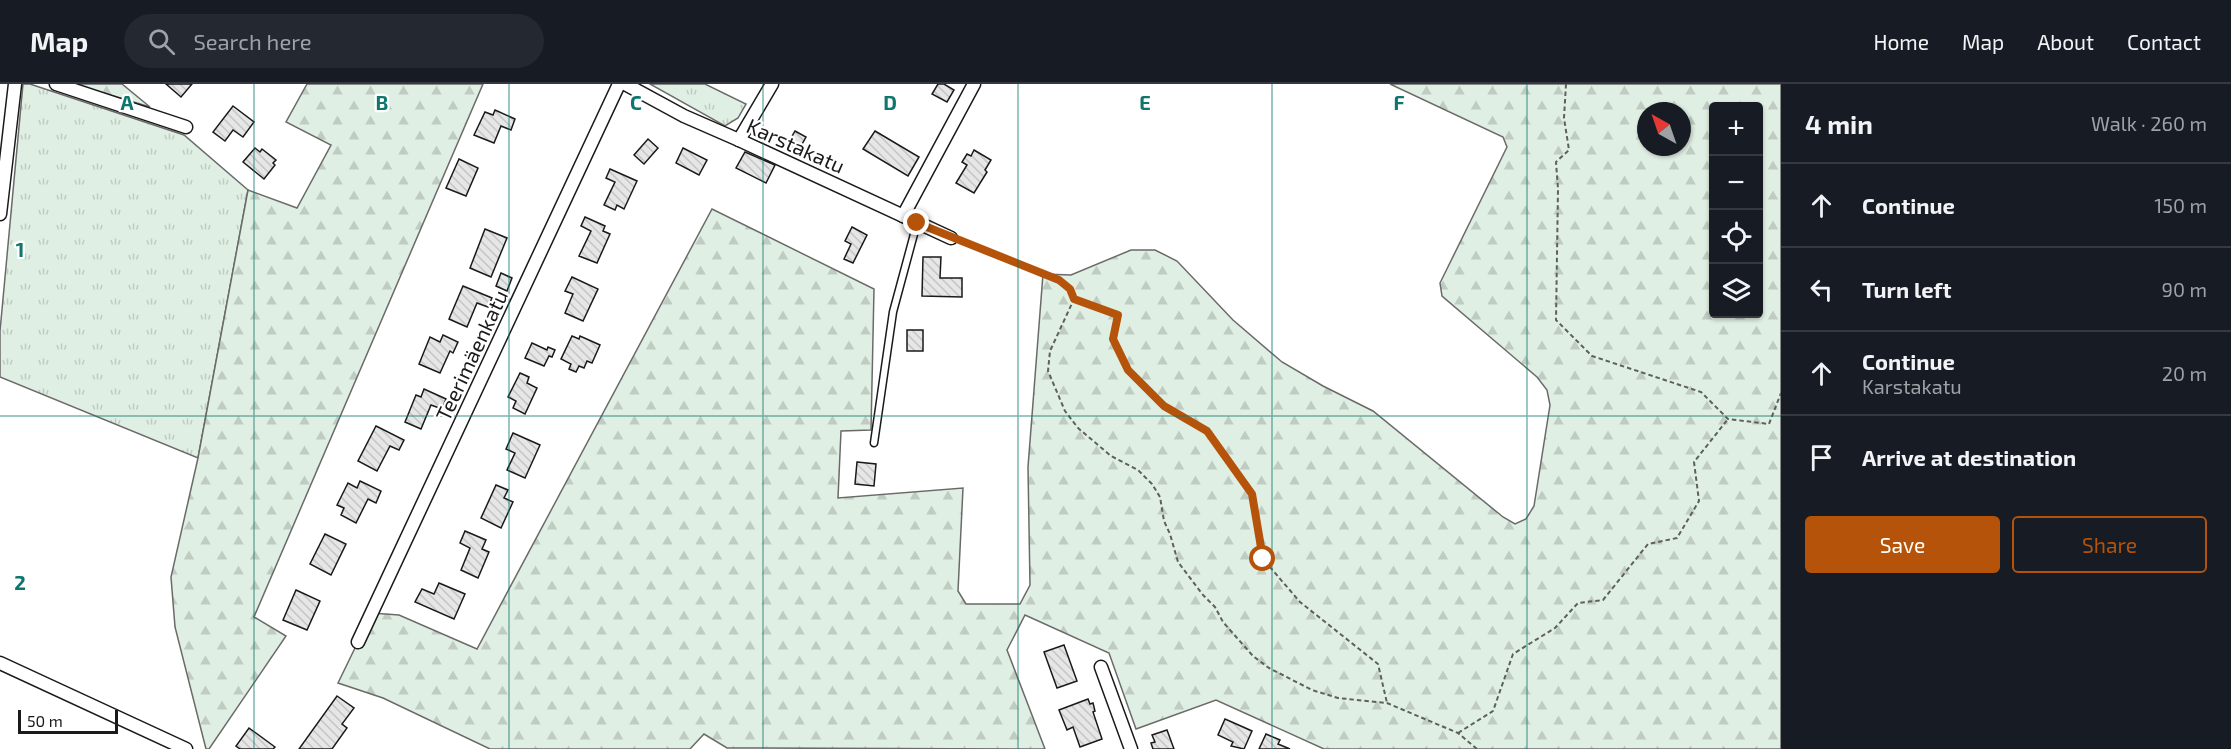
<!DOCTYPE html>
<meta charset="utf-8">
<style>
body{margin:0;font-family:"Exo 2",sans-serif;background:#242831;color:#f1f3f6}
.controls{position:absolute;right:18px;top:18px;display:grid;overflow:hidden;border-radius:6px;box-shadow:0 2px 4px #0004}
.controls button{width:54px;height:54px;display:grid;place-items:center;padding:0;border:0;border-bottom:2px solid #363941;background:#171b24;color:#f1f3f6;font:30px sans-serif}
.compass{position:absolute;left:1637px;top:18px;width:54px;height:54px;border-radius:50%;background:#171b24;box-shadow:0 2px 4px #0004;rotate:320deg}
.scale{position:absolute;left:18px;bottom:15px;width:100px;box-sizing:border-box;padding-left:6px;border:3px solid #1a1a1a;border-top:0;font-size:16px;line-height:21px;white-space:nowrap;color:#1a1a1a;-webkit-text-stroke:4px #fff;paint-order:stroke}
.stop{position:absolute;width:18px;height:18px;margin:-14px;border:4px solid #b45309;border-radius:50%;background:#fff}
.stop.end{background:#b45309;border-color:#fff;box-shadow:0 2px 6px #0008}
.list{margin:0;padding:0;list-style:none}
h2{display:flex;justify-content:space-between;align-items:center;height:78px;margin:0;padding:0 24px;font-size:26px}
h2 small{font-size:20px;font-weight:400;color:#9ea1a6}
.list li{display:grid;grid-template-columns:39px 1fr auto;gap:18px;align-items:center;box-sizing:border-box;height:84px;padding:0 24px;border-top:2px solid #363941}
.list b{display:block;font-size:22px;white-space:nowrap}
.list p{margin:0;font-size:20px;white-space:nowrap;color:#9ea1a6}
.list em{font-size:20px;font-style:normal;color:#9ea1a6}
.actions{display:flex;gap:12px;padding:18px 24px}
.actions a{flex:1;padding:14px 0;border:2px solid #b45309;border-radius:6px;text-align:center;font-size:21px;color:#b45309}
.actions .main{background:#b45309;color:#fff}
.icon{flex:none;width:33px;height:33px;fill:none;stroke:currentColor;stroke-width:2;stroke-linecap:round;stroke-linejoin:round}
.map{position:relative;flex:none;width:1781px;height:665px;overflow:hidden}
header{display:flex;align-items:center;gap:36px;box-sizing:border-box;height:84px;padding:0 30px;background:#171b24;border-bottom:2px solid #363941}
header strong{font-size:28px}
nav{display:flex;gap:33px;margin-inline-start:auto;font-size:21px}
.search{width:420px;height:54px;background:#242831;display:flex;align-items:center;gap:15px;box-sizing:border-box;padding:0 21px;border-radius:33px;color:#9ea1a6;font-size:22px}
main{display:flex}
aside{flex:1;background:#171b24}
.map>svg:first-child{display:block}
.grass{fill:url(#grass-tufts);stroke:#6a6a6a;stroke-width:1.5}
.forest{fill:url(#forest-firs);stroke:#6a6a6a;stroke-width:1.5;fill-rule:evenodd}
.building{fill:url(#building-back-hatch);stroke:#1a1a1a;stroke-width:1.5}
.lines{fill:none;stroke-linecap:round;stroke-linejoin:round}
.lane-casing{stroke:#1a1a1a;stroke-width:9}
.street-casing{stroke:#1a1a1a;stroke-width:15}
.path{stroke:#5f5f5f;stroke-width:2;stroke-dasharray:4.5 3;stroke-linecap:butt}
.lane{stroke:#fff;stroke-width:6}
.street{stroke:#fff;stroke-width:12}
.route{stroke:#b45309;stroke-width:8}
.grid{fill:none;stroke:#0f766e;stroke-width:1.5;stroke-opacity:0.55}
.labels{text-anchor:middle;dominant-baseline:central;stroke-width:4.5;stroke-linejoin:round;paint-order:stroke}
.street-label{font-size:21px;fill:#1a1a1a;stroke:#fff}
.grid-label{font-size:20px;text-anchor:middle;font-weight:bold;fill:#0f766e;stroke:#fff;stroke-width:4.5;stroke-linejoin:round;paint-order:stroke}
</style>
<header>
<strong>Map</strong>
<div class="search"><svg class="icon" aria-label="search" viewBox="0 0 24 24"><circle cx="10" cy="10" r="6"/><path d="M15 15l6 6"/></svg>Search here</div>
<nav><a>Home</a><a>Map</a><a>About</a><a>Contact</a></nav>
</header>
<main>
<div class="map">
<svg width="1781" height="665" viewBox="0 0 1781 665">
<defs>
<pattern id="grass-tufts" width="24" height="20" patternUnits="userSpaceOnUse" patternTransform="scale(1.5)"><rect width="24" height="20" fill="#e0efe3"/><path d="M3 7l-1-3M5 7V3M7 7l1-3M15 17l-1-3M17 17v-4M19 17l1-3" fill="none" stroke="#c0ccc2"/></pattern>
<pattern id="forest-firs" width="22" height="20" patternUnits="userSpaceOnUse" patternTransform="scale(1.5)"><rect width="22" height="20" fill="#e0efe3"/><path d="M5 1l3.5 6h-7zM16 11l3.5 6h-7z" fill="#c0ccc2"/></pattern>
<pattern id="building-back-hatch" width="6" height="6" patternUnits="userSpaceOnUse" patternTransform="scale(1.5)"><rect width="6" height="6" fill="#e6e6e6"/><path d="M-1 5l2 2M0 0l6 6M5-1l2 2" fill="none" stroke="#c5c5c5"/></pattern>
</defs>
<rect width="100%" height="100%" fill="#fff"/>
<g class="grass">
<polygon points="23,0 30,0 184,51 248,106 198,374 0,293 0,247"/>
<polygon points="650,0 705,0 746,20 738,34 725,42"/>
</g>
<g class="forest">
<polygon points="74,0 122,0 150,23"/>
<polygon points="307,0 483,0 254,533 286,552 209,665 206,665 175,543 171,493 198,374 248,106 297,124 331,61 286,38"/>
<path d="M1390,0H1781V665H1324L1216,616L1136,645L1109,569L1025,531L1007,566L1045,665L727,664L704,650L690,665H490L383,614L338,599L372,529L399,531L477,565L712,125L874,205L871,346L841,347L838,414L963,404L958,507L966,520H1020L1030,501L1028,383L1043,190L1071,191L1131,166H1155L1177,177L1233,236L1282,278L1323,302L1373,327L1503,433L1515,440L1526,435L1534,422L1550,321L1547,306L1537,293L1442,212L1440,199L1507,63L1503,53ZM1714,22H1758V230H1714ZM1646,27H1682V63H1646Z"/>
</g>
<g class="building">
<polygon points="166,0 192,0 181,13"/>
<polygon points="938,0 944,0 954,6 947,18 932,10"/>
<polygon points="233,22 254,38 243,53 233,46 225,57 213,48"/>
<polygon points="495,26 515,35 511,46 501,42 494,59 474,51 485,28 493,31"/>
<polygon points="795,47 806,53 797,69 786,63"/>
<polygon points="875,47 919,73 908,92 863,65"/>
<polygon points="648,55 658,64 644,80 634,71"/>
<polygon points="255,64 260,68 262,65 276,76 273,79 275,81 264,95 243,78"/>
<polygon points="683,64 707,76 699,91 676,79"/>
<polygon points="974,66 991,76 985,86 987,88 974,109 956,99 967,81 962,78 967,70 971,72"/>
<polygon points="745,68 775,81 766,99 736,84"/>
<polygon points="459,75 478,84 466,112 446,104"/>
<polygon points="610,85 637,97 624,125 617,121 615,126 604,121 615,98 606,94"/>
<polygon points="585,133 605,142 603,147 610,150 597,179 579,172 591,147 581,142"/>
<polygon points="852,143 867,151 853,179 844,175 851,160 845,157"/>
<polygon points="485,145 507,154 491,193 470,184"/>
<polygon points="923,173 941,173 940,194 962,194 962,213 922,212"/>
<polygon points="501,189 512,194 507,207 496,202"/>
<polygon points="572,193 598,205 583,237 565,229 573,210 565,207"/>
<polygon points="463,202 492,214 488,223 477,219 467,243 449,235"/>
<rect x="907" y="246" width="16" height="21"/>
<polygon points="443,251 458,258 453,269 450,267 440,289 419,280 430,253 440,258"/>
<polygon points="572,252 579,255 580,252 600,261 592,279 587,277 584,284 579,282 576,288 569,285 571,280 561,275"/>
<polygon points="532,259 547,266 548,263 555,266 552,273 549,272 544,282 525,274"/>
<polygon points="520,289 529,293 527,299 537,304 525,330 513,324 516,317 508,313"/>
<polygon points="424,305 446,315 442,325 431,321 421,345 405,338 416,311 421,313"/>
<polygon points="376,342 404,356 399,366 390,362 377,387 358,377"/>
<polygon points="513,349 540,361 525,394 507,386 515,369 506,365"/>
<polygon points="857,378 876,380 874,402 855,400"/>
<polygon points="360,397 381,407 376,419 368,415 356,439 341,431 344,424 337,421 348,399 357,404"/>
<polygon points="496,401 508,406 504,414 513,418 501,444 481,434"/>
<polygon points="465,447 486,456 482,465 489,468 478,494 461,486 470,464 460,459"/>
<polygon points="325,450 346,460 331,491 310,480"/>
<polygon points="439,499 465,510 454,535 415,518 422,505 434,510"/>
<polygon points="296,506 320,517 307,546 283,536"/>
<polygon points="1064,561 1077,597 1057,604 1044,568"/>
<polygon points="337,612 354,624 342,640 347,644 332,665 299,665"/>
<polygon points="1088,615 1090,620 1093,619 1095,627 1093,628 1102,655 1080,663 1073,643 1067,646 1059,626"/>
<polygon points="1225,635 1252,647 1244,665 1231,662 1233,658 1218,651"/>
<polygon points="249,644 275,663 273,665 240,665 236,662"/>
<polygon points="1167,646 1174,665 1153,665 1151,659 1155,658 1152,651"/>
<polygon points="1266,650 1280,656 1278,660 1290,665 1259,665"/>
</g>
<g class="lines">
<g class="lane-casing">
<polyline id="lane" points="874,359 893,228 917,139"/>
</g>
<g class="street-casing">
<g id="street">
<polyline points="56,0 186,43"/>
<polyline points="625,0 684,32 739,56 951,154"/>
<polyline points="739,56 772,0"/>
<polyline points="0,130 15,0"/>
<polyline points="903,132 974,0"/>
<polyline points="358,558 619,0"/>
<polyline points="0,579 186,665"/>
<polyline points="1101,583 1131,665"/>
</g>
</g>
<g class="path">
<polyline points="1566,0 1564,34 1569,66 1556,78 1558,105 1556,236 1592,272 1701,308 1728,335 1769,340 1781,309"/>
<polyline points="962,159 1059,197 1070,205 1074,215 1050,267 1048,287 1065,327 1078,344 1111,372 1138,386 1152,400 1160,413 1164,437 1170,450 1178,478 1203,511 1215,523 1223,538 1253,572 1269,584 1312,606 1338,614 1387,619 1458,649 1477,665"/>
<polyline points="1074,215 1118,231 1113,255 1128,286 1164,322 1207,347 1252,410 1263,475 1300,518 1378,580 1387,619"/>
<polyline points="1458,649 1493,627 1513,570 1555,544 1578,519 1603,516 1648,460 1677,454 1699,417 1694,378 1728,335"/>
</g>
<use href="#lane" class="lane"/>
<use href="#street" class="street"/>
</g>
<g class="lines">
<polyline class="route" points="917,139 1059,196 1070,205 1074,215 1118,231 1113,255 1128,286 1164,322 1207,347 1252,410 1263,475"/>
</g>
<path class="grid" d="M254,0V665M509,0V665M763,0V665M1018,0V665M1272,0V665M1527,0V665M0,332H1781"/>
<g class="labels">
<g class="street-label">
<text transform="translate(796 61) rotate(24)">Karstakatu</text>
<text transform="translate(471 271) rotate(-65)">Teerimäenkatu</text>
</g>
</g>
<g class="grid-label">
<text x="127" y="26">A</text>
<text x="382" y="26">B</text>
<text x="636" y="26">C</text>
<text x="890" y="26">D</text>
<text x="1145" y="26">E</text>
<text x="1399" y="26">F</text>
<text x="20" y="173">1</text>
<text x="20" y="506">2</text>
</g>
</svg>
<div class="controls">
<button>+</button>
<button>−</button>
<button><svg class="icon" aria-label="locate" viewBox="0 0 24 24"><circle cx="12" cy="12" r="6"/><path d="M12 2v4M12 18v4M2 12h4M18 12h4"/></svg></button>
<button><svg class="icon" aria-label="layers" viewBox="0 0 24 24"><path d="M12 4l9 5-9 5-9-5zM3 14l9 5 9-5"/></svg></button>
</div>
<svg class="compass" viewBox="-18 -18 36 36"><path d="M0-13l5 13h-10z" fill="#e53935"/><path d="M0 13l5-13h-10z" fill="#9ea1a6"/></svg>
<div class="scale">50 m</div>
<div class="stop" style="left:1263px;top:475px"></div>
<div class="stop end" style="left:917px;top:139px"></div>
</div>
<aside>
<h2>4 min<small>Walk · 260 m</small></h2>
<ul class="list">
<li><svg class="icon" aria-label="ahead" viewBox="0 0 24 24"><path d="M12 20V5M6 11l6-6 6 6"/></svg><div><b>Continue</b></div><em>150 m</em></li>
<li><svg class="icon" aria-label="left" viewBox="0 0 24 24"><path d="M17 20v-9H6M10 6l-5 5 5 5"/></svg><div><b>Turn left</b></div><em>90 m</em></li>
<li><svg class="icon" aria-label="ahead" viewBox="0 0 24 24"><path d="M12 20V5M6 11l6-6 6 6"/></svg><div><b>Continue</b><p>Karstakatu</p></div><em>20 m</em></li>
<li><svg class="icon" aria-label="arrive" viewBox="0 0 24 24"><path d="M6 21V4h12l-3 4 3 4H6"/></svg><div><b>Arrive at destination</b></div></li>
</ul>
<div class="actions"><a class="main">Save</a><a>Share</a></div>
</aside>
</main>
